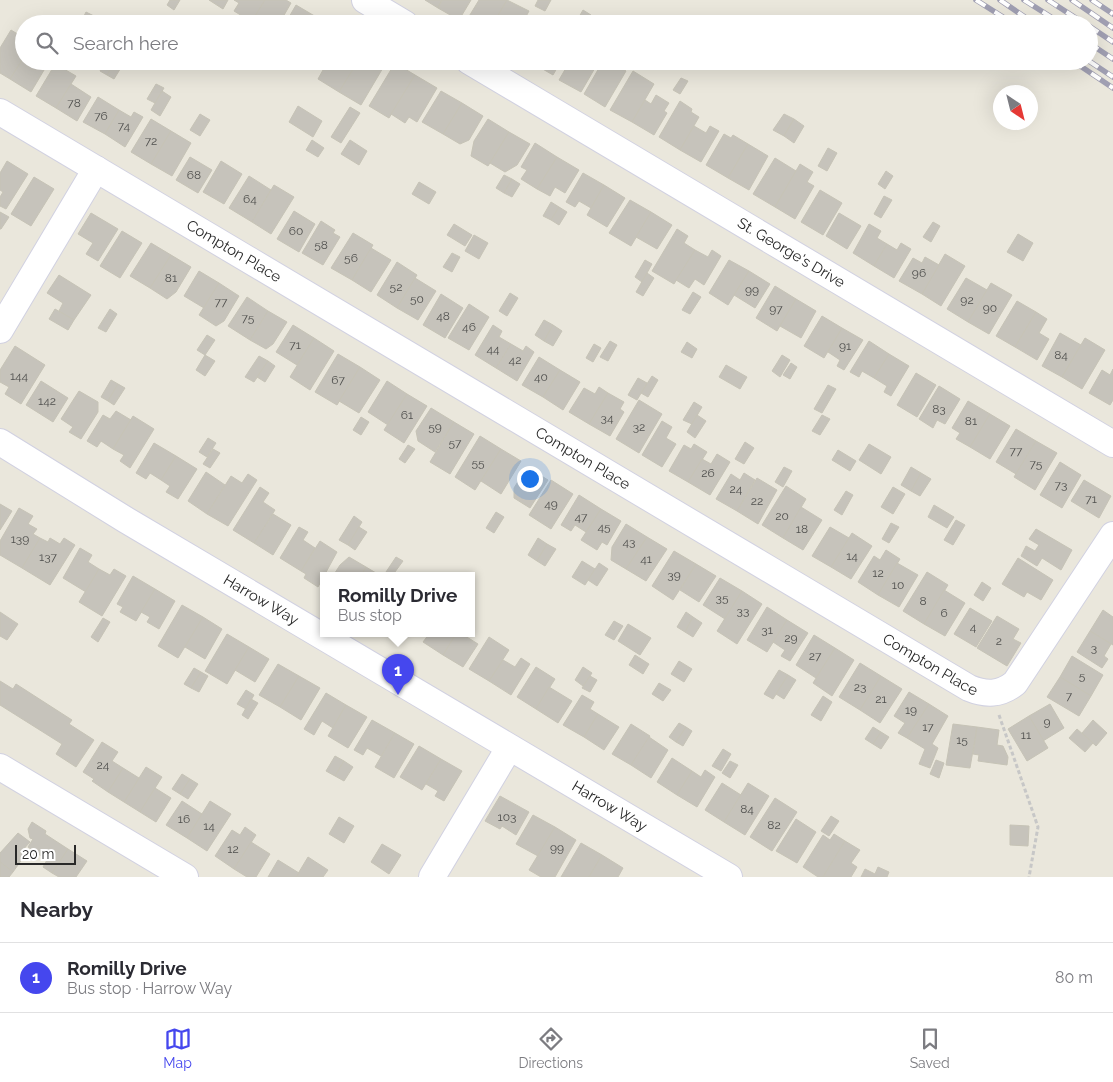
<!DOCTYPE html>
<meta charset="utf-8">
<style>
body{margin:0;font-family:Raleway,sans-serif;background:#f2f2f3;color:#2b2b33}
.compass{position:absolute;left:993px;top:85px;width:45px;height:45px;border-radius:50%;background:#fff;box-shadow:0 5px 20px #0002;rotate:145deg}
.scale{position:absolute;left:15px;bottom:12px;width:61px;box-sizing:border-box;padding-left:5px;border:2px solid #292929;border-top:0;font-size:14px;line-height:18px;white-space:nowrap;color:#292929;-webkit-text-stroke:4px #fff;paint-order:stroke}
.you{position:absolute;left:529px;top:478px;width:18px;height:18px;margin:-12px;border:4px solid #fff;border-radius:50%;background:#1a73e8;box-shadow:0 0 0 8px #1a73e833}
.badge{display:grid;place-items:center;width:32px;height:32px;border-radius:50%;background:#4547ee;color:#fff;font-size:16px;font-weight:700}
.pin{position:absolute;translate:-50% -41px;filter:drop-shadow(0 1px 2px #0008)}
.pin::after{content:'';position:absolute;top:26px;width:18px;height:15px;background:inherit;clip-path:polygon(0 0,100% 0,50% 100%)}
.popup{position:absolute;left:320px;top:572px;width:155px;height:65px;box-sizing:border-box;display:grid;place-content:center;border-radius:0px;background:#fff;filter:drop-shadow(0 1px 4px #0005);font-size:16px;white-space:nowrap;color:#7c7c81}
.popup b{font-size:19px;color:#2b2b33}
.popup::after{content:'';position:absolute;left:50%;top:100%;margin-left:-10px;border:10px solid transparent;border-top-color:#fff}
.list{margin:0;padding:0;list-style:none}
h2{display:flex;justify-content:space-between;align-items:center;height:65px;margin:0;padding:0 20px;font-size:21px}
h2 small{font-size:16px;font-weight:400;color:#7c7c81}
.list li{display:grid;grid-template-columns:32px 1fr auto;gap:15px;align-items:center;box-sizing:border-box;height:70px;padding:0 20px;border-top:1px solid #e1e1e2}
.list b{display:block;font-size:19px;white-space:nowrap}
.list p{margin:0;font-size:16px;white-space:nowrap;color:#7c7c81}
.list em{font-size:16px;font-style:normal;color:#7c7c81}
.icon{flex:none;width:28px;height:28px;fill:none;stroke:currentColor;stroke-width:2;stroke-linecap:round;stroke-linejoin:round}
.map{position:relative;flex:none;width:1113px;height:877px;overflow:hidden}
.search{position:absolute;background:#fff;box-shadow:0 5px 20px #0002;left:15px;right:15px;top:15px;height:55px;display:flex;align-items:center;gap:12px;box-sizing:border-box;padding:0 18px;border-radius:28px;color:#7c7c81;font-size:19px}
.sheet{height:135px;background:#fff}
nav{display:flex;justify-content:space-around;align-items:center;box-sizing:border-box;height:70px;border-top:1px solid #e1e1e2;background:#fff;font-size:14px;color:#7c7c81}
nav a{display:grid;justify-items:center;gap:2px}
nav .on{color:#4547ee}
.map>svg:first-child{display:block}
.building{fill:#c6c3bb;stroke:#c6c3b6}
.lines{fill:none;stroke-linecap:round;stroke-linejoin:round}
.minor-casing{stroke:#d1d1e1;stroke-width:28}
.path{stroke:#c7c7c7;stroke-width:3;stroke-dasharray:4 2.5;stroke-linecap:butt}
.minor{stroke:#fff;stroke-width:26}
.rail-casing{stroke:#a09fb2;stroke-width:5.5}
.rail{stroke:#fff;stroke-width:4;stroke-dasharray:11;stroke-linecap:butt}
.labels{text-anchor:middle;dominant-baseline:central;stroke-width:4.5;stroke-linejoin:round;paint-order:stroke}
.number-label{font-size:12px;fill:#50504e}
.street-label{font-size:15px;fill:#292929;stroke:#fff}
</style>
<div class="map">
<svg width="1113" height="877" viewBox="0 0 1113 877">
<rect width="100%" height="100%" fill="#eae7dc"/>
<g class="building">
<polygon points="170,0 180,0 174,10 167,5"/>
<polygon points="209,0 228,0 223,9"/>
<polygon points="234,0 265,0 252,22 234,11 239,3"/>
<polygon points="265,0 286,0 291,3 279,24 250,24"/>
<polygon points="425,0 442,0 438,8"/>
<polygon points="442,0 471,0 459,20 438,8"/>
<polygon points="479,0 507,0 493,24 467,24 465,23"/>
<polygon points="507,0 529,11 522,24 493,24"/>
<polygon points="538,0 551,0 545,11 535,6"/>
<polygon points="296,5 318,18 314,24 285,24"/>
<polygon points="583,10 591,15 586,24 575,24"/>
<polygon points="86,12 94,16 89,24 80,24"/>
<polygon points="11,30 24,38 24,57 10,79 0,73 0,48"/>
<polygon points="24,57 24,61 41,61 47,65 31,92 10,79"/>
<polygon points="57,61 67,65 64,69 76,76 56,108 36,96"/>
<polygon points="106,61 116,61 107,75 100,71"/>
<polygon points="302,61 321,61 316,69"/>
<polygon points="328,61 358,61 339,92 318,79"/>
<polygon points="358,61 387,61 361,105 339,92"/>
<polygon points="536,61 561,61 553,75 534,64"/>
<polygon points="570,61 599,61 581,92 559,80"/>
<polygon points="603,61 610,61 626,71 605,107 584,94"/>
<polygon points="115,62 122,66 114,79 107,75"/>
<polygon points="395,63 415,75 389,118 369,106"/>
<polygon points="633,71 654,84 632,122 610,110"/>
<polygon points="415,75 437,88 417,122 409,117 405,123 391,114"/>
<polygon points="681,78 688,81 680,94 673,90"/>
<polygon points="71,84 91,97 77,121 56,108"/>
<polygon points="156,84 164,88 155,103 147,99"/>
<polygon points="162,91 171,97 160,116 151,110"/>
<polygon points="441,91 462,103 443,134 422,122"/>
<polygon points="656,95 669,103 664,111 667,113 654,135 632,122 645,100 651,104"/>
<polygon points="98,97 119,110 105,134 83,122"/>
<polygon points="680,101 692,109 691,112 699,117 680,150 659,137"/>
<polygon points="462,103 483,116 469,140 460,144 443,134"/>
<polygon points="298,106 322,121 313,137 289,122"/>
<polygon points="350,107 360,113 341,143 331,137"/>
<polygon points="119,110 131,117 134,112 143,117 125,147 105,134"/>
<polygon points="200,114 210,120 200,136 190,130"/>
<polygon points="784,114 794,119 784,136 773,130"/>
<polygon points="151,119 171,131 151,164 131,152"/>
<polygon points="488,119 509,132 488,166 471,156 474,141"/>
<polygon points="794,119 804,126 794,143 784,136"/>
<polygon points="694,126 706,133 710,126 719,131 701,162 680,150"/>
<polygon points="171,131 191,143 172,176 151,164"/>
<polygon points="509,132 530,144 517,165 505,172 490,163"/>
<polygon points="724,134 731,138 733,135 748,144 728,178 706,165"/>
<polygon points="312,140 324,148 318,157 306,150"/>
<polygon points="350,140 367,151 359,165 341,154"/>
<polygon points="535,143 557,157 537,189 521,179 527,170 521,167"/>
<polygon points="748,144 768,156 749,190 728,178"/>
<polygon points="828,148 837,153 827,171 818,166"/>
<polygon points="190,157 212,170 198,193 176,180"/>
<polygon points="557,157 579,170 565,193 555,187 550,196 537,189"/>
<polygon points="775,158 796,171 775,207 753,194"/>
<polygon points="7,161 28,174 6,209 0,206 0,197 3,192 0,190 0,173"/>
<polygon points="221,161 242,174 224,204 203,192"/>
<polygon points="800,164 813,172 807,182 814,186 795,219 775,207"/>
<polygon points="886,171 893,176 885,189 878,184"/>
<polygon points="583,173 604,185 591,208 579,201 575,207 566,202"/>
<polygon points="504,175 512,179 504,193 496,188"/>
<polygon points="249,176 271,190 252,222 229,208"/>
<polygon points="34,177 54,189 31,226 11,214"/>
<polygon points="512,179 520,184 512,197 504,193"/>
<polygon points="419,182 436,192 429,204 412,194"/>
<polygon points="274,185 294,197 271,234 252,222"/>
<polygon points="604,185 625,198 607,227 587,215"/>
<polygon points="820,190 842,203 823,235 801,222"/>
<polygon points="884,196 892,200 881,218 874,214"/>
<polygon points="630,200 651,212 631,246 609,233"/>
<polygon points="551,202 559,207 551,220 543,216"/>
<polygon points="559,207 567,212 559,225 551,220"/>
<polygon points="294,211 315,224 299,252 277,239"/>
<polygon points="0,212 9,217 1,229 0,229"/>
<polygon points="651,212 672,225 657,249 636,237"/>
<polygon points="91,213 118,229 98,261 86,254 93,243 78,234"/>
<polygon points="839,213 861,226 847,249 826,236"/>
<polygon points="321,221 335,230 333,233 340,237 323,265 302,253"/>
<polygon points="933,222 940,226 931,242 923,237"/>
<polygon points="454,224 472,235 465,246 447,235"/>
<polygon points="869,224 881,231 877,238 887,244 874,266 853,253"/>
<polygon points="677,229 688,236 684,243 695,250 674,284 652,271"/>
<polygon points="122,231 142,243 120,278 100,266"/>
<polygon points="353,233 373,245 352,280 331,268"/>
<polygon points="1018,234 1033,243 1023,261 1007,252"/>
<polygon points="474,235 488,243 479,259 465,251"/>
<polygon points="151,243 171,255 150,288 130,276"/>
<polygon points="901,243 911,249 894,278 874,266 887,244 897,250"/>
<polygon points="371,248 391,260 371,292 352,280"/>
<polygon points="695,250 708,257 712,250 721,256 704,285 695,279 689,288 676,280"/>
<polygon points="452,253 460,257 452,272 443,267"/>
<polygon points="945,254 965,266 941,306 922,294"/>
<polygon points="171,255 191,267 176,292 167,299 150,288"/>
<polygon points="925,257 939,265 922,294 899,281 913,258 922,263"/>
<polygon points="645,260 652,264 642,282 635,277"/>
<polygon points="729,260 749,271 728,305 709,293"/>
<polygon points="397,262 417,275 397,308 377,295"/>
<polygon points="199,271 219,283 204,308 184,296"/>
<polygon points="749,271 770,284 755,308 734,295"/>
<polygon points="647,273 654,278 643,296 636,292"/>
<polygon points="59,275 91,295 74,320 59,311 63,303 47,293"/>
<polygon points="415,278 436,291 418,320 397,308"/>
<polygon points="966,278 987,290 968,322 947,309"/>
<polygon points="219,283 239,296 224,321 216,326 199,315"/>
<polygon points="991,283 1012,295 989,334 968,322"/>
<polygon points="775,286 796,299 777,331 756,318"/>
<polygon points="693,292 701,297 690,314 682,310"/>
<polygon points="510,293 518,298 507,316 499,311"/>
<polygon points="441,294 463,308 445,338 423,325"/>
<polygon points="247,297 268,311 250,340 228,326"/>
<polygon points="796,299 816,311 801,338 780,326"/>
<polygon points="1017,301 1036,312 1015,347 996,336"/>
<polygon points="469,304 489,317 469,350 448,338"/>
<polygon points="55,309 74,320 68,330 49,319"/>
<polygon points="110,309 117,314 106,332 98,328"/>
<polygon points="268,311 287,322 273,344 266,349 250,340"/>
<polygon points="1036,312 1047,319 1039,333 1049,339 1037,360 1015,347"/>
<polygon points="822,316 842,328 824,358 804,346"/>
<polygon points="544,320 553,325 544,341 535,335"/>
<polygon points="293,325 314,338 297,365 276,352"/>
<polygon points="493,325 502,331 499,337 511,344 496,368 475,355"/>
<polygon points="553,325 562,331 553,346 544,341"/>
<polygon points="842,328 863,340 844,370 837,366 840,360 828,352"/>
<polygon points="1060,333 1081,345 1062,377 1042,366"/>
<polygon points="207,335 215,340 205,355 197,350"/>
<polygon points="314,338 334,351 310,390 290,377"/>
<polygon points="1085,338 1105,350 1082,389 1062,377"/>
<polygon points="610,341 617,345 608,361 600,357"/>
<polygon points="869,341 889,354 874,378 862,371 859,377 850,372"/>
<polygon points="687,342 697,349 692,358 681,352"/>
<polygon points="511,344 523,351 526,346 534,352 517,381 496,368"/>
<polygon points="594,344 601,348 593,362 586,358"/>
<polygon points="15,346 45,365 21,404 5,394 9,387 0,382 0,370"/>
<polygon points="338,354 360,367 337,405 315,392"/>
<polygon points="889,354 909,366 891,396 884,392 887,386 874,378"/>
<polygon points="205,355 215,361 205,376 196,370"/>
<polygon points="782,355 790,360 780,377 772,371"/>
<polygon points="259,356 268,361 254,382 245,377"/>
<polygon points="539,357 560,370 543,397 522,385"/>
<polygon points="268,361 275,366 265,382 257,377"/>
<polygon points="791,363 797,367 790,379 783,375"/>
<polygon points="726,365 747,377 740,389 719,377"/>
<polygon points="360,367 380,380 359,413 339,401"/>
<polygon points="1113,369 1113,400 1110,405 1089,393 1102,370 1110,375"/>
<polygon points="560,370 580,382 563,410 543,397"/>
<polygon points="916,373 936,385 917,417 897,405"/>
<polygon points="652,376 658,380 648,397 641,393"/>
<polygon points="638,378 647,383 637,400 628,395"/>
<polygon points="111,380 118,384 108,401 101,397"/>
<polygon points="41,381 68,398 53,422 26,405"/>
<polygon points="387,381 407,394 388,425 368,412"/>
<polygon points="118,384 125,388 114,405 108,401"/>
<polygon points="828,385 836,389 822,413 814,409"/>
<polygon points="939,386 960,399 945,424 937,420 933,428 919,419"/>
<polygon points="599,387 608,393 589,424 569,412 584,388 595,394"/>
<polygon points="79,391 98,402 98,412 81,439 69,432 73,427 61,419"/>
<polygon points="608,393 624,402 620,409 624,412 610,436 589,424"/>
<polygon points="407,394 427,406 404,443 384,430"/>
<polygon points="639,400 662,414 639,453 616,439"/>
<polygon points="968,401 990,414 970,447 956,439 960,433 952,428"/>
<polygon points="694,402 702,407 692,424 683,420"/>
<polygon points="431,408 454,422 435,452 418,441 416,431"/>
<polygon points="116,411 131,420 113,449 101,441 97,447 87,441 103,415 110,419"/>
<polygon points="990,414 1010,426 990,459 970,447"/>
<polygon points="697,415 706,421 695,438 687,432"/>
<polygon points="822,415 830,419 820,435 812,431"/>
<polygon points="133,416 154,429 130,468 120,461 124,455 113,449"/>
<polygon points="361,417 369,422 361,435 353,430"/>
<polygon points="662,421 672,427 666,438 676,444 662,467 642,455"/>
<polygon points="454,422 474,434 450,474 430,462"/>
<polygon points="1016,429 1036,441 1016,474 996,462"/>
<polygon points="480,436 501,449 475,490 455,477"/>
<polygon points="208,438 216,443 207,457 199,452"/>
<polygon points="1036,441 1057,453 1035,490 1014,477"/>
<polygon points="745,442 754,448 744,464 735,459"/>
<polygon points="154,443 176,456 161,480 150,473 146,479 136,473"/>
<polygon points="694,444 707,452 688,482 669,471 684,445 691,449"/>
<polygon points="869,444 891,457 881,474 859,460"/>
<polygon points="408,445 415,449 405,463 399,459"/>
<polygon points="213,449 220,453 210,468 203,464"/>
<polygon points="501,449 521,461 501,494 481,481"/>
<polygon points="838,450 856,461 850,471 832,460"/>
<polygon points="717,454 730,462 710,495 688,482 702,459 711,464"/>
<polygon points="176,456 197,469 178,499 166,492 170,486 161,480"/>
<polygon points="1060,462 1081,475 1062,508 1040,495"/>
<polygon points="527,467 548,480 530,508 514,498 514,488"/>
<polygon points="784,467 792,471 783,487 775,482"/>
<polygon points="911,467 921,473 911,491 901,485"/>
<polygon points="206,472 225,485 207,514 188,501"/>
<polygon points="744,473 755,480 737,511 716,499 731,474 740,480"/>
<polygon points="921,473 931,479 920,496 911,491"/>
<polygon points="248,474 257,480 228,526 207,514 231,476 242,483"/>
<polygon points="757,478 777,490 758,524 737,511"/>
<polygon points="551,480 573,494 551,529 529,515"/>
<polygon points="1084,480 1111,496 1099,518 1071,501"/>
<polygon points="786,486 806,499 783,538 762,525"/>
<polygon points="260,487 269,493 263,502 275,510 254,543 233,530"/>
<polygon points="893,487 905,494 893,514 881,507"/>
<polygon points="846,491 853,495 842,515 834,510"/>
<polygon points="579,495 601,509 586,532 575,525 571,531 561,525"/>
<polygon points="0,504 12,511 0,530"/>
<polygon points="934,505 954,517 947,528 928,517"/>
<polygon points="801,507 822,520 803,550 783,538"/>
<polygon points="19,508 33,516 28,524 37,529 33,534 40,538 22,568 0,555 0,541"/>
<polygon points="601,509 621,521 607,545 602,542 597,550 581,540"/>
<polygon points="496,512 504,517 494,533 486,528"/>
<polygon points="273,514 291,525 273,555 254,543"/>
<polygon points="354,516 362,522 348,545 339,540"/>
<polygon points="956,520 965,525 953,545 944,540"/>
<polygon points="891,523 899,527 889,543 882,539"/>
<polygon points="626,524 647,537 626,569 611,560 612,547"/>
<polygon points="299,527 308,532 303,540 315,548 301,571 280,558"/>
<polygon points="359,527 367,532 355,550 348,545"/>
<polygon points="830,527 849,538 831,567 812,556"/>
<polygon points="1036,529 1072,550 1061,570 1042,558 1037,566 1021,556 1026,546 1035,551 1039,545 1029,539"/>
<polygon points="852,533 872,546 851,579 831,567"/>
<polygon points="647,537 667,549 646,581 626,569"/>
<polygon points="40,538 48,542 50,538 60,544 64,538 75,545 50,585 22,568"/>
<polygon points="538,538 547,544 537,561 528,555"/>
<polygon points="320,541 337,552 318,587 304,578 306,574 301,571"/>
<polygon points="547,544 556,549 545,566 537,561"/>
<polygon points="80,548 92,555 88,562 99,569 86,592 63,578"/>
<polygon points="886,550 900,559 878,595 858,582 874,556 880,560"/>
<polygon points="674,551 696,564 673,600 652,586"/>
<polygon points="349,557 366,567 361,576 333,576 340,565"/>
<polygon points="396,557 403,561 392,576 386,572"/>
<polygon points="1018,558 1053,580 1041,600 1027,592 1024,597 1002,584"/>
<polygon points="582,561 595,569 585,585 572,577"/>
<polygon points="599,563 608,569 597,586 588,580"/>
<polygon points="897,563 918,575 899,607 878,595"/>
<polygon points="696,564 716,576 699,602 680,590"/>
<polygon points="366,567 381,576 361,576"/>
<polygon points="99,569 110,575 114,569 126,576 102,616 79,602"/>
<polygon points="927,572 948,585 924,624 903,611"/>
<polygon points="133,576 155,589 136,621 120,612 123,607 117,604"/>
<polygon points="720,578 742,591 725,619 703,605"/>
<polygon points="982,582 991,588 983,601 974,595"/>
<polygon points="155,589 175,601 159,629 147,622 150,617 141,612"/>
<polygon points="944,590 965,603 945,636 924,624"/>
<polygon points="742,591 762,604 737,644 717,631"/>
<polygon points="182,605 203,617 178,658 158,646"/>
<polygon points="767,607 787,620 767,652 747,640"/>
<polygon points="970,608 992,621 976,647 954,634"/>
<polygon points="1103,610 1113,617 1113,645 1090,631"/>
<polygon points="0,612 18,624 7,640 0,636"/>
<polygon points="686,612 693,617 685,632 677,627"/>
<polygon points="997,616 1019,629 1013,639 1021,643 1007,666 977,648"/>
<polygon points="203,617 222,629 205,659 185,647"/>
<polygon points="693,617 702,623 693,637 685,632"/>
<polygon points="103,618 110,622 98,642 91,637"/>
<polygon points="787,620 808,633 790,661 781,656 785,650 773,642"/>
<polygon points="614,621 623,626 614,640 605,635"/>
<polygon points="628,624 651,638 640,655 618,641"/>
<polygon points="1090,631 1111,644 1104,656 1108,659 1102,668 1077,652"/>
<polygon points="227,634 249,647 227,684 205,671"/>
<polygon points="429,634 456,634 443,655 423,642"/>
<polygon points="456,634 462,634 478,644 463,667 443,655"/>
<polygon points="814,635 835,648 816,678 796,665"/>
<polygon points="489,637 509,650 489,681 469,669"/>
<polygon points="249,647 269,659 255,682 235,670"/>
<polygon points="835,648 854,660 832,696 813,683"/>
<polygon points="635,655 649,664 643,674 629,665"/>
<polygon points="1072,656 1103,675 1091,696 1060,677"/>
<polygon points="521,658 530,664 511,695 489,681 503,660 515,667"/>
<polygon points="679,661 692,669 684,682 671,674"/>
<polygon points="860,663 881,676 860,710 839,697"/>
<polygon points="278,664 299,676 280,707 259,695"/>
<polygon points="536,667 555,679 536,709 517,697"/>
<polygon points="583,667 592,673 583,686 575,680"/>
<polygon points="194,668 201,672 191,688 184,684"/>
<polygon points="779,670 788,675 773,699 764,694"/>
<polygon points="201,672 208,676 199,692 191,688"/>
<polygon points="788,675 796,680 784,699 776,694"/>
<polygon points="299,676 320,688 301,720 280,707"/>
<polygon points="590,676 597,680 590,692 582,688"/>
<polygon points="881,676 902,689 880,723 860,710"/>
<polygon points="1060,677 1091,696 1079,716 1047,697"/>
<polygon points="0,681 13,689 16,684 72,720 69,724 94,740 76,767 56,754 62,744 0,705"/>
<polygon points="659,683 671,690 663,701 652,694"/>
<polygon points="549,687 572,701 558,723 536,709"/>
<polygon points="246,690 254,695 246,709 237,704"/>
<polygon points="909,692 929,704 907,738 898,733 905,723 894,716"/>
<polygon points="326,693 346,705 333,728 322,721 314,735 304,729"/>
<polygon points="582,695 594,702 590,709 598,714 584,737 563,725"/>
<polygon points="823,696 832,702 821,721 811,715"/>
<polygon points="251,699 258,703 248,719 242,715"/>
<polygon points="929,704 948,716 932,744 938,748 930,768 919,764 925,749 907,738"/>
<polygon points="1050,704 1064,728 1043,741 1029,716"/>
<polygon points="346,705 367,717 348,748 328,736"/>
<polygon points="598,714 619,727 604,750 584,737"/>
<polygon points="1029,716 1048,748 1027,761 1008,729"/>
<polygon points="372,720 395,733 381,756 367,748 363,755 354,750"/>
<polygon points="1093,720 1107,733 1096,746 1082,733"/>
<polygon points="679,723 686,727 676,742 669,737"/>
<polygon points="631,724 650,736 631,765 612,754"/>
<polygon points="953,724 977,727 970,768 946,765"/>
<polygon points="686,727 692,731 683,746 676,742"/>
<polygon points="873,727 881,732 873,744 865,739"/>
<polygon points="977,727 999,730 997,745 1003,746 1008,757 1007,765 978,761 979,755 973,754"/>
<polygon points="1077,729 1093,743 1085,752 1069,738"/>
<polygon points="881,732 889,737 881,749 873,744"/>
<polygon points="395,733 414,744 394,778 375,767"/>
<polygon points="649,737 668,750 651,778 631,765"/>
<polygon points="102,742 118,752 112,761 123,768 108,792 92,781 94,779 83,772"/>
<polygon points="419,746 441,759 422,790 400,777"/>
<polygon points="723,749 731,754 721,771 712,766"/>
<polygon points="335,756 344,761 335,776 326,771"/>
<polygon points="672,758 692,771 677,795 657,782"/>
<polygon points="441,759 462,771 444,801 435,796 438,791 426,784"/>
<polygon points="936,760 944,763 939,778 930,774"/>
<polygon points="344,761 353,767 344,781 335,776"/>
<polygon points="730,761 738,765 730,778 722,773"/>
<polygon points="146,767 162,777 140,812 124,802"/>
<polygon points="123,768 139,778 124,802 108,792"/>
<polygon points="705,770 715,777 697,807 677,795 692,771 701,777"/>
<polygon points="182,774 190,779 180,794 172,789"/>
<polygon points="190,779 198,784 188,799 180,794"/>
<polygon points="722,783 741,795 724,822 705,810"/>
<polygon points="748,783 769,796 745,835 724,822"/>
<polygon points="155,788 171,798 156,822 140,812"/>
<polygon points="500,796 529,812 516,835 502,826 500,829 485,821"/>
<polygon points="775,798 797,812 772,851 750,837"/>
<polygon points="182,801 202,814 187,838 166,825"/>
<polygon points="210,801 231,814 207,851 187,838"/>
<polygon points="533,815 555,827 538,856 516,844"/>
<polygon points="831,816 839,821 829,836 821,831"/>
<polygon points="339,817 354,826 344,843 329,834"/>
<polygon points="796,819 816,832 797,863 776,851"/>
<polygon points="32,822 46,831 45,834 68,849 52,873 43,867 47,860 28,847 33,839 30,838 28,829"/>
<polygon points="1010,825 1029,826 1028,846 1010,845"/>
<polygon points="245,827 256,835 234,869 215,856 232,830 240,835"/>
<polygon points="555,827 576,840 555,877 541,877 529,870"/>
<polygon points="18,833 30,842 21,852 25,855 13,872 0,862 0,853"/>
<polygon points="834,834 845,841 823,877 818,877 803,867 823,835 830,840"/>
<polygon points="845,841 860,850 851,863 857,867 851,877 823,877"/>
<polygon points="251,842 270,854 256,877 247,877 234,869"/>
<polygon points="581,843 602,855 589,877 561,877"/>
<polygon points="382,844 401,855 389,874 371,862"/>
<polygon points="68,849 87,861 76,877 59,877 52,873"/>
<polygon points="602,855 623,868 618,877 589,877"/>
<polygon points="308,857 328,870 323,877 296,877"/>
<polygon points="278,860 299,873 296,877 268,877"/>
<polygon points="0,862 13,872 9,877 0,877"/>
<polygon points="878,867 889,872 887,877 861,877 865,869 875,874"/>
</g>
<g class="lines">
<g class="minor-casing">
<g id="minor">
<polyline points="365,0 405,24"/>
<path id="s1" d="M469,61L1113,444"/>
<path id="s2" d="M0,112L969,688C986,695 1000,695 1015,683L1113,535"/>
<polyline points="0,330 96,169"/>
<path id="s3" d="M0,442L126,520L729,877"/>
<polyline points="0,767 185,877"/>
<polyline points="432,877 509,748"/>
</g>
</g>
<polyline class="path" points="999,715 1038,827 1029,877"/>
<use href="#minor" class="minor"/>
<g class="rail-casing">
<g id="rail">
<polyline points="976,0 1014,24"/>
<polyline points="1000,0 1035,24"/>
<polyline points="1024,0 1062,24"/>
<polyline points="1048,0 1085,24"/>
<polyline points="1072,0 1113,28"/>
<polyline points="1092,0 1113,14"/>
<polyline points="1089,26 1113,42"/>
<polyline points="1089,43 1113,59"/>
<polyline points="1073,61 1113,88"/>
<polyline points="1089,61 1113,77"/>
</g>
</g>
<use href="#rail" class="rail"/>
</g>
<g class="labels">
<g class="number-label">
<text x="74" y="103">78</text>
<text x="101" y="116">76</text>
<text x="124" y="126">74</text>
<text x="151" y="141">72</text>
<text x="194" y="175">68</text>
<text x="250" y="199">64</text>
<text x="296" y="231">60</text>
<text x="321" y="245">58</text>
<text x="351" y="258">56</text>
<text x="919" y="273">96</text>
<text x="171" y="278">81</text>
<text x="396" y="287">52</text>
<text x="752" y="290">99</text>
<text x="417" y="299">50</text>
<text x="967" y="300">92</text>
<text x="221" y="302">77</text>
<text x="990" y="308">90</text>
<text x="776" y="309">97</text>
<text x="443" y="316">48</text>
<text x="248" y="318">75</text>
<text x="469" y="327">46</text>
<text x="295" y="345">71</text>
<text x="845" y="346">91</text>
<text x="493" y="349">44</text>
<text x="1061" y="355">84</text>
<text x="515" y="360">42</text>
<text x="19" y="376">144</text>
<text x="541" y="377">40</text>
<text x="338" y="380">67</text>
<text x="47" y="401">142</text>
<text x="939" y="409">83</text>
<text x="407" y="415">61</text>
<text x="607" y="418">34</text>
<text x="971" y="421">81</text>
<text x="435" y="427">59</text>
<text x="639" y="427">32</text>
<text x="455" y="443">57</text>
<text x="1016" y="451">77</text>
<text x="478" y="463">55</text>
<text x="1036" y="464">75</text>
<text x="708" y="473">26</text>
<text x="1061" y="485">73</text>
<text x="736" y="489">24</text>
<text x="1091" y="499">71</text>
<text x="757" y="501">22</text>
<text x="551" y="504">49</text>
<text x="782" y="516">20</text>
<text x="581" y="517">47</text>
<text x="604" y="527">45</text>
<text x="802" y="529">18</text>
<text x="20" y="539">139</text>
<text x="629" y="542">43</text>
<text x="852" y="556">14</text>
<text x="48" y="557">137</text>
<text x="646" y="559">41</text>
<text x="878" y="573">12</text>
<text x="674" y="575">39</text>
<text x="898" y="585">10</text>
<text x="722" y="598">35</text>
<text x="923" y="601">8</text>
<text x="743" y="611">33</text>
<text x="944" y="613">6</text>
<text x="973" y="627">4</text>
<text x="767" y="630">31</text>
<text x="791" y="638">29</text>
<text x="999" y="641">2</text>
<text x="1094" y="648">3</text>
<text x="815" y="656">27</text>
<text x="1082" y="676">5</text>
<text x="860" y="687">23</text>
<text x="1069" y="696">7</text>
<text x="881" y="699">21</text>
<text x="911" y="710">19</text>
<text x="1047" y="722">9</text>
<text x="928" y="727">17</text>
<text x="1026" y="735">11</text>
<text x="962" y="740">15</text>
<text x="103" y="765">24</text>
<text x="747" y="809">84</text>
<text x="507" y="817">103</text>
<text x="184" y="819">16</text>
<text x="774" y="825">82</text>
<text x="209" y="826">14</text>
<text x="557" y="848">99</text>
<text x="233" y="849">12</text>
</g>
<g class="street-label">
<text stroke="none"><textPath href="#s2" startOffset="272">Compton Place</textPath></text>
<text stroke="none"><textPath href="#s1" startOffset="375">St. George's Drive</textPath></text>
<text stroke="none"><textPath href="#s2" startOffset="678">Compton Place</textPath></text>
<text stroke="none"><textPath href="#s3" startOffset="305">Harrow Way</textPath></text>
<text stroke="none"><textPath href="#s2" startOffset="1082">Compton Place</textPath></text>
<text stroke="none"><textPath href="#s3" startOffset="710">Harrow Way</textPath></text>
</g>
</g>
</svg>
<svg class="compass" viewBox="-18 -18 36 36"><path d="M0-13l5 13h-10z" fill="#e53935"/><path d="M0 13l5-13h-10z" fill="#7c7c81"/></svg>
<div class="scale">20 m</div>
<div class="you"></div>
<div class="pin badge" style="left:398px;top:695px">1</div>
<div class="popup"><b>Romilly Drive</b>Bus stop</div>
<div class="search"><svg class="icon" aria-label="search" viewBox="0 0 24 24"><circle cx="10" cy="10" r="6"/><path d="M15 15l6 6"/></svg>Search here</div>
</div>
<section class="sheet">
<h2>Nearby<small></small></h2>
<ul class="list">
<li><span class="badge">1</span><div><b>Romilly Drive</b><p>Bus stop · Harrow Way</p></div><em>80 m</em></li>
</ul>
</section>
<nav>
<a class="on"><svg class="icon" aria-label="map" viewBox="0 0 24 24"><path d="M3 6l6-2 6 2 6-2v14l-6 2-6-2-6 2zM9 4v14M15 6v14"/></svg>Map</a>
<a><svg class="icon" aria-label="directions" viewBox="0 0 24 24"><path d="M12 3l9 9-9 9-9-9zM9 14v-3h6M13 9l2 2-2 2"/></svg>Directions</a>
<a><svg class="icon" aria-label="saved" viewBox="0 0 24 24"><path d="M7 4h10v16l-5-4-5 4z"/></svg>Saved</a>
</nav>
